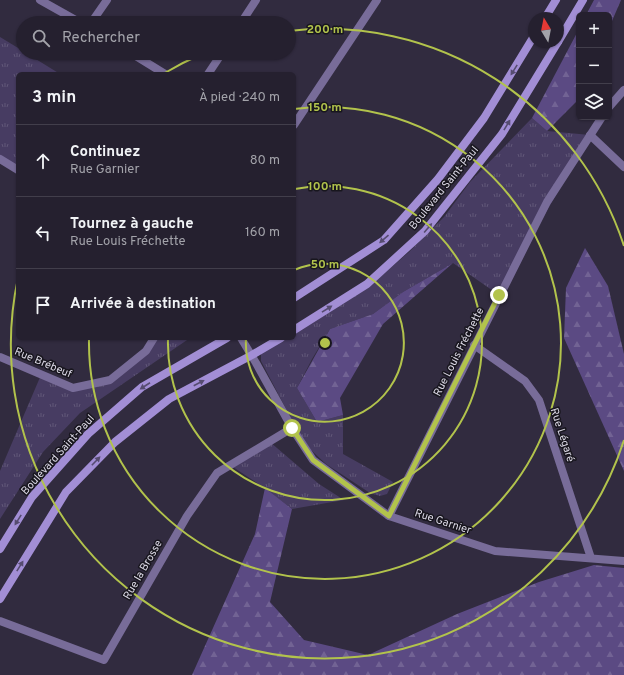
<!DOCTYPE html>
<html lang="fr">
<meta charset="utf-8">
<style>
body{margin:0;font-family:Overpass,sans-serif;background:#2d2837;color:#f1f3f6}
.controls{position:absolute;right:12px;top:12px;display:grid;overflow:hidden;border-radius:6px;box-shadow:0 1px 3px #0004}
.controls button{width:36px;height:36px;display:grid;place-items:center;padding:0;border:0;border-bottom:1px solid #423e4b;background:#25202f;color:#f1f3f6;font:20px sans-serif}
.compass{position:absolute;left:528px;top:12px;width:36px;height:36px;border-radius:50%;background:#25202f;box-shadow:0 1px 3px #0004;rotate:350deg}
.stop{position:absolute;width:12px;height:12px;margin:-9px;border:3px solid #b2c34c;border-radius:50%;background:#fff}
.stop.end{background:#b2c34c;border-color:#fff;box-shadow:0 1px 4px #0008}
.list{margin:0;padding:0;list-style:none}
h2{display:flex;justify-content:space-between;align-items:center;height:52px;margin:0;padding:0 16px;font-size:17px}
h2 small{font-size:13px;font-weight:400;color:#a3a3aa}
.list li{display:grid;grid-template-columns:26px 1fr auto;gap:12px;align-items:center;box-sizing:border-box;height:72px;padding:0 16px;border-top:1px solid #423e4b}
.list b{display:block;font-size:15px;white-space:nowrap}
.list p{margin:0;font-size:13px;white-space:nowrap;color:#a3a3aa}
.list em{font-size:13px;font-style:normal;color:#a3a3aa}
.icon{flex:none;width:22px;height:22px;fill:none;stroke:currentColor;stroke-width:2;stroke-linecap:round;stroke-linejoin:round}
.map{position:relative;flex:none;width:624px;height:675px;overflow:hidden}
.search{position:absolute;background:#25202f;box-shadow:0 1px 3px #0004;left:16px;top:16px;width:280px;height:44px;display:flex;align-items:center;gap:10px;box-sizing:border-box;padding:0 14px;border-radius:22px;color:#a3a3aa;font-size:15px}
.panel{position:absolute;background:#25202f;box-shadow:0 1px 3px #0004;left:16px;top:72px;width:280px;height:268px;border-radius:6px}
.map>svg:first-child{display:block}
.grass{fill:url(#grass-tufts)}
.forest{fill:url(#forest-firs)}
.lines{fill:none;stroke-linecap:round;stroke-linejoin:round}
.minor{stroke:#786c99;stroke-width:8}
.secondary{stroke:#a28ed5;stroke-width:8}
.oneway{fill:#564c70}
.route{stroke:#b2c34c;stroke-width:5}
.ring{fill:none;stroke:#b2c34c;stroke-width:2}
.labels{text-anchor:middle;dominant-baseline:central;stroke-width:3;stroke-linejoin:round;paint-order:stroke}
.street-label{font-size:11px;fill:#dbd8e5;stroke:#18161e}
.centre{fill:#b2c34c;stroke:#18161e;stroke-width:2}
.ring-label{font-size:12px;text-anchor:middle;font-weight:bold;fill:#b2c34c;stroke:#18161e;stroke-width:3;stroke-linejoin:round;paint-order:stroke}
</style>
<div class="map">
<svg width="624" height="675" viewBox="0 0 624 675">
<defs>
<pattern id="grass-tufts" width="24" height="20" patternUnits="userSpaceOnUse"><rect width="24" height="20" fill="#473c62"/><path d="M3 7l-1-3M5 7V3M7 7l1-3M15 17l-1-3M17 17v-4M19 17l1-3" fill="none" stroke="#615778"/></pattern>
<pattern id="forest-firs" width="22" height="20" patternUnits="userSpaceOnUse"><rect width="22" height="20" fill="#5b4a83"/><path d="M5 1l3.5 6h-7zM16 11l3.5 6h-7z" fill="#726394"/></pattern>
</defs>
<rect width="100%" height="100%" fill="#312b3f"/>
<g class="grass">
<polygon points="0,37 23,51 23,53 26,53 60,74 18,74 18,164 14,170 0,162"/>
<polygon points="532,118 547,131 590,135 499,295 453,263 403,292 373,314 330,329 312,359 297,388 317,422 343,415 343,454 393,482 387,494 380,496 370,493 326,464 311,450 295,426 261,361 261,352 283,338 294,338 294,332 372,284 409,252 444,217 470,182"/>
<polygon points="154,338 190,338 80,413 43,452 0,519 0,471 41,375 73,388 110,380"/>
<polygon points="270,442 319,484 344,500 292,509 263,487 233,467"/>
</g>
<g class="forest">
<polygon points="594,0 621,0 609,28 609,15 586,15"/>
<polygon points="579,29 579,99 547,131 532,118"/>
<polygon points="585,248 608,286 624,354 624,471 564,338 566,288"/>
<polygon points="453,263 383,324 340,398 343,415 317,422 297,388 330,329 373,314 403,292"/>
<polygon points="265,488 292,509 270,602 304,640 368,655 457,614 539,582 594,565 624,568 624,675 192,675 255,534"/>
</g>
<g class="lines">
<g class="minor">
<polyline points="40,0 81,23"/>
<polyline points="91,23 107,0"/>
<polyline points="241,23 256,0"/>
<polyline points="131,53 165,74"/>
<polyline points="208,74 222,53"/>
<polyline points="609,107 624,90"/>
<polyline points="294,125 377,0"/>
<polyline points="590,135 624,167"/>
<polyline points="0,159 18,170"/>
<polyline points="241,338 256,363 292,428 313,460 389,516 495,551 624,561"/>
<polyline points="474,345 525,381 539,400 591,558"/>
<polyline points="0,357 73,388 110,380 146,351 154,338"/>
<polyline points="389,516 547,202 602,117"/>
<polyline points="0,621 104,660 187,516 217,473 292,428"/>
</g>
<g class="secondary">
<polyline points="545,18 556,0"/>
<polyline points="558,42 583,0"/>
<polyline points="294,298 384,240 438,179 484,118 534,36"/>
<polyline points="294,330 367,284 425,231 502,134 558,42"/>
<polyline points="0,549 32,497 88,434 142,387 227,338"/>
<polyline points="0,599 66,492 115,442 169,399 252,355 281,338"/>
</g>
</g>
<defs><path id="oneway-solid" d="M-6-.8H1V-3.2L6.5 0L1 3.2V.8H-6Z"/></defs>
<g class="oneway">
<use href="#oneway-solid" transform="translate(514 70) rotate(122)"/>
<use href="#oneway-solid" transform="translate(507 125) rotate(-59)"/>
<use href="#oneway-solid" transform="translate(428 228) rotate(-50)"/>
<use href="#oneway-solid" transform="translate(384 239) rotate(139)"/>
<use href="#oneway-solid" transform="translate(327 309) rotate(-32)"/>
<use href="#oneway-solid" transform="translate(199 383) rotate(-28)"/>
<use href="#oneway-solid" transform="translate(145 386) rotate(147)"/>
<use href="#oneway-solid" transform="translate(96 461) rotate(-46)"/>
<use href="#oneway-solid" transform="translate(18 520) rotate(122)"/>
<use href="#oneway-solid" transform="translate(20 566) rotate(-58)"/>
</g>
<g class="lines">
<polyline class="route" points="292,428 313,460 389,516 499,295"/>
</g>
<g class="ring">
<path d="M294 270A79 79 0 1 1 246 338"/>
<path d="M295 189A157 157 0 1 1 168 339"/>
<path d="M294 109A236 236 0 1 1 89 339"/>
<path d="M624 440A314 314 0 0 1 18 278M163 74A314 314 0 0 1 202 54M289 31A314 314 0 0 1 624 246"/>
</g>
<g class="labels">
<g class="street-label">
<text transform="translate(444 188) rotate(-51)">Boulevard Saint-Paul</text>
<text transform="translate(459 352) rotate(-63)">Rue Louis Fréchette</text>
<text transform="translate(43 363) rotate(23)">Rue Brébeuf</text>
<text transform="translate(562 435) rotate(72)">Rue Légaré</text>
<text transform="translate(58 455) rotate(-48)">Boulevard Saint-Paul</text>
<text transform="translate(443 522) rotate(18)">Rue Garnier</text>
<text transform="translate(143 570) rotate(-60)">Rue la Brosse</text>
</g>
</g>
<circle cx="325" cy="343" r="6" class="centre"/>
<g class="ring-label">
<text x="325" y="33">200 m</text>
<text x="325" y="111">150 m</text>
<text x="325" y="190">100 m</text>
<text x="325" y="268">50 m</text>
</g>
</svg>
<div class="controls">
<button>+</button>
<button>−</button>
<button><svg class="icon" aria-label="layers" viewBox="0 0 24 24"><path d="M12 4l9 5-9 5-9-5zM3 14l9 5 9-5"/></svg></button>
</div>
<svg class="compass" viewBox="-18 -18 36 36"><path d="M0-13l5 13h-10z" fill="#e53935"/><path d="M0 13l5-13h-10z" fill="#a3a3aa"/></svg>
<div class="stop" style="left:292px;top:428px"></div>
<div class="stop end" style="left:499px;top:295px"></div>
<div class="search"><svg class="icon" aria-label="search" viewBox="0 0 24 24"><circle cx="10" cy="10" r="6"/><path d="M15 15l6 6"/></svg>Rechercher</div>
<section class="panel">
<h2>3 min<small>À pied · 240 m</small></h2>
<ul class="list">
<li><svg class="icon" aria-label="ahead" viewBox="0 0 24 24"><path d="M12 20V5M6 11l6-6 6 6"/></svg><div><b>Continuez</b><p>Rue Garnier</p></div><em>80 m</em></li>
<li><svg class="icon" aria-label="left" viewBox="0 0 24 24"><path d="M17 20v-9H6M10 6l-5 5 5 5"/></svg><div><b>Tournez à gauche</b><p>Rue Louis Fréchette</p></div><em>160 m</em></li>
<li><svg class="icon" aria-label="arrive" viewBox="0 0 24 24"><path d="M6 21V4h12l-3 4 3 4H6"/></svg><div><b>Arrivée à destination</b></div></li>
</ul>
</section>
</div>
